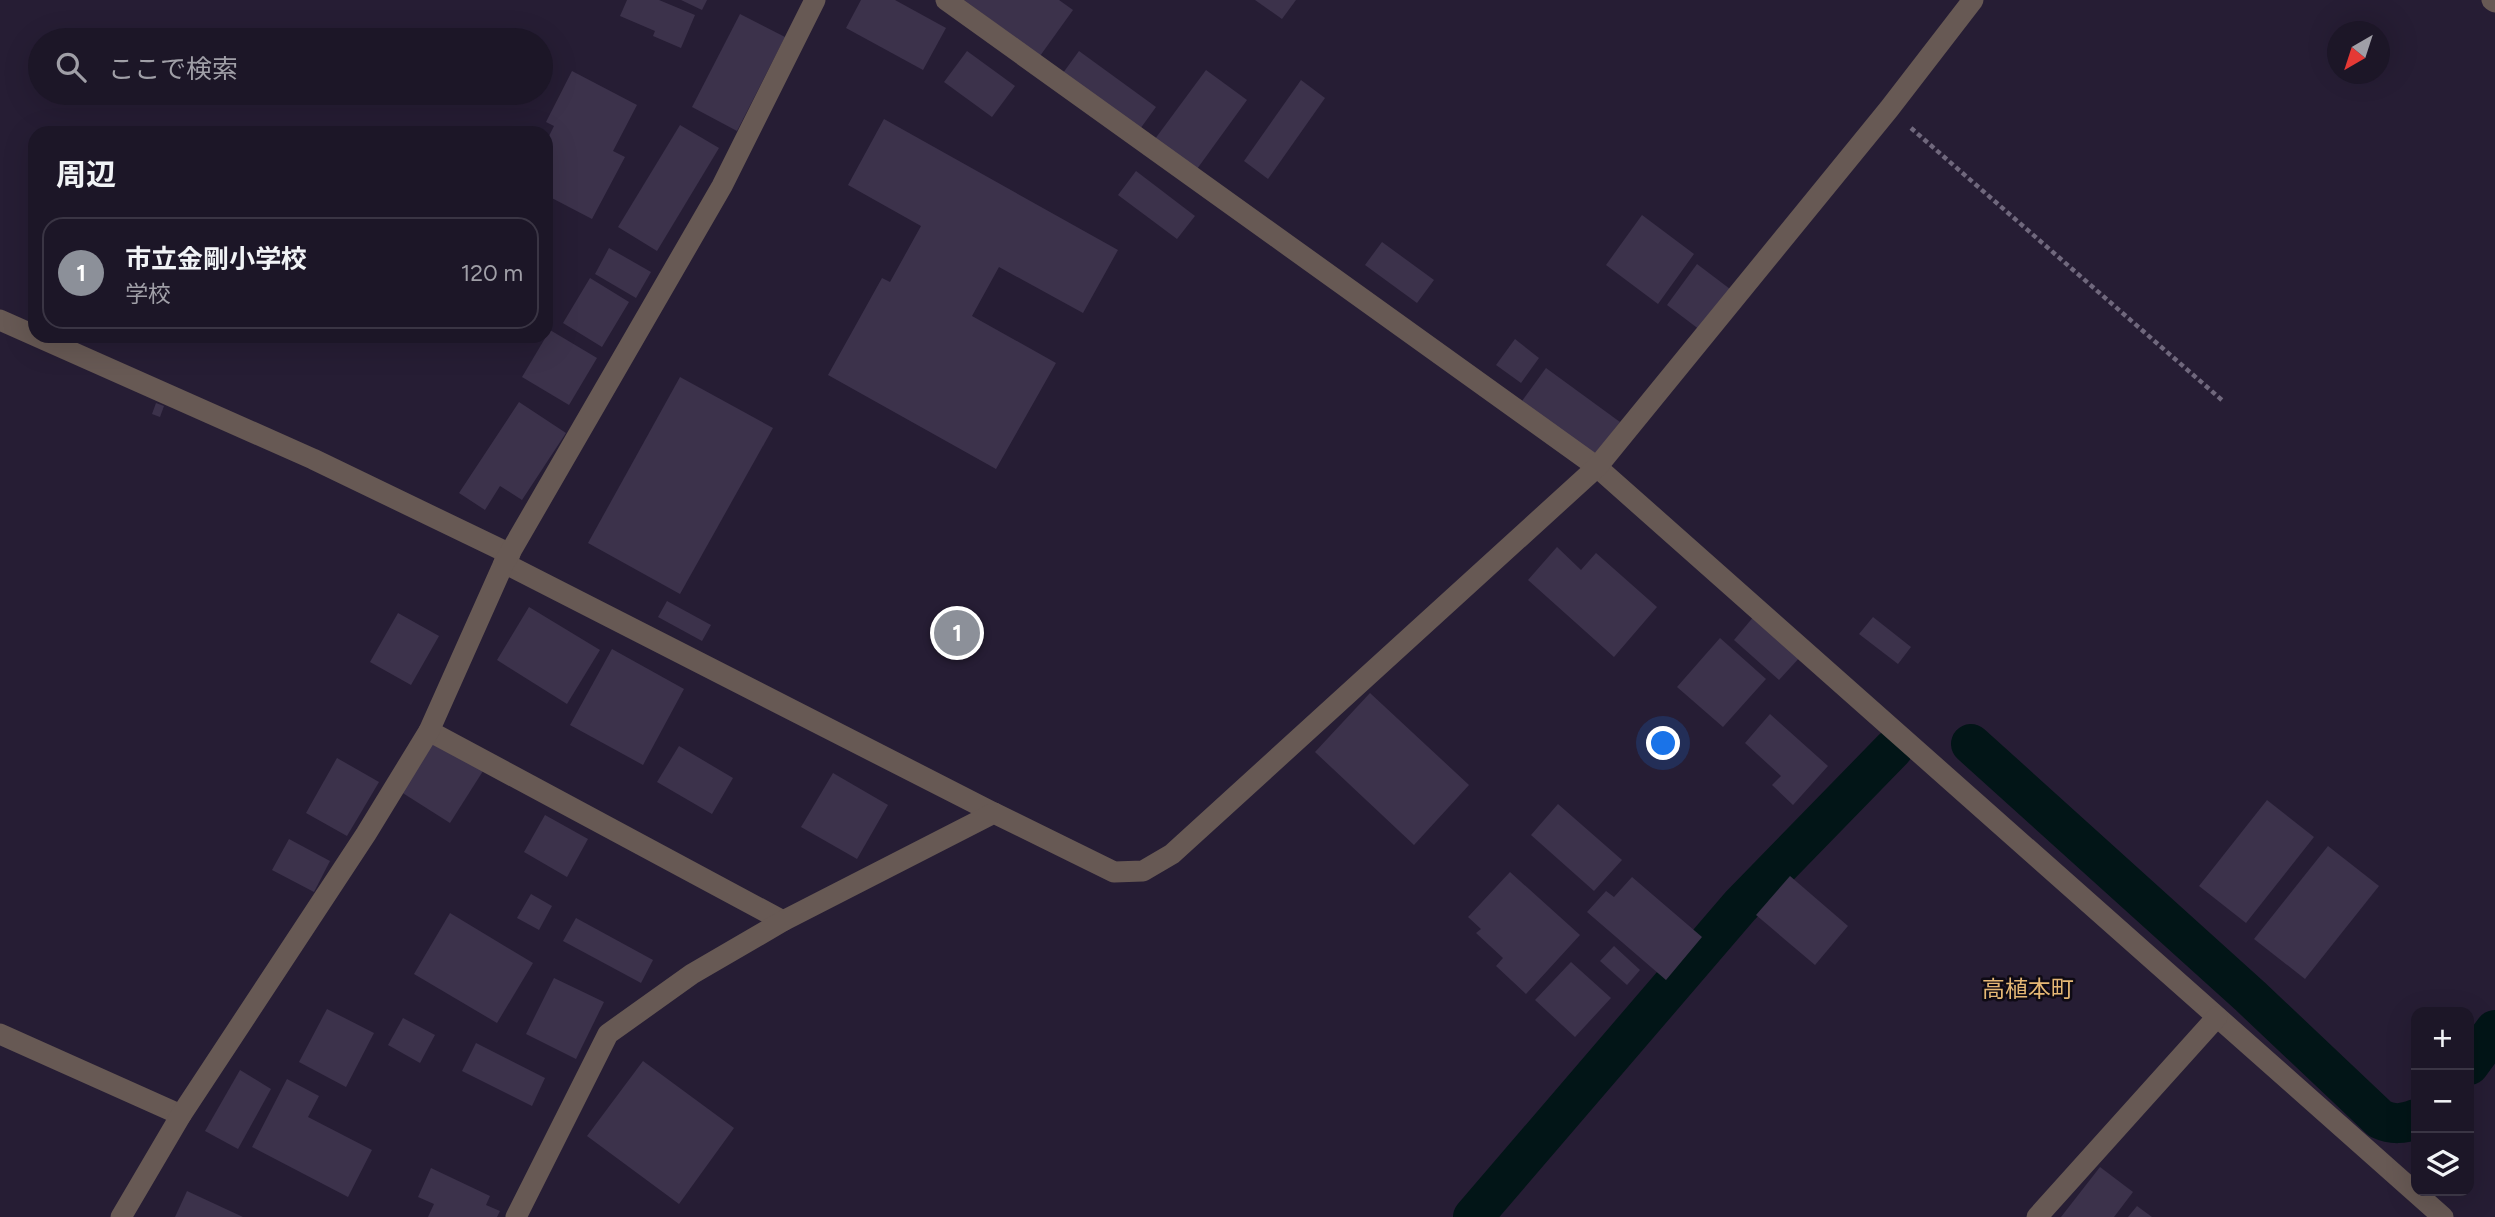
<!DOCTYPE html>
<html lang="ja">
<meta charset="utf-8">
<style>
body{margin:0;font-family:Figtree,"Noto Sans JP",sans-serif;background:#251f2f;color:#f1f3f6}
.controls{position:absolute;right:21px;bottom:21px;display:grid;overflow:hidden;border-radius:14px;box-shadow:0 7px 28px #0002}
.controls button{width:63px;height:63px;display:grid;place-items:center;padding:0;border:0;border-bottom:2px solid #3a3544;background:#1c1627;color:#f1f3f6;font:35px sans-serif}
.compass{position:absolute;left:2327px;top:21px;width:63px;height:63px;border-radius:50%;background:#1c1627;box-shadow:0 7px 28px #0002;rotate:219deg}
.you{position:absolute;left:1664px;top:744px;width:24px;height:24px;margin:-18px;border:5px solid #fff;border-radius:50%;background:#1a73e8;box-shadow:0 0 0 10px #1a73e833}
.badge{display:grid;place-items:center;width:46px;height:46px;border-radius:50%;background:#8c9099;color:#fff;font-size:23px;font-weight:700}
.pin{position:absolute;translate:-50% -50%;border:4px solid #fff;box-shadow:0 2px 7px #0006}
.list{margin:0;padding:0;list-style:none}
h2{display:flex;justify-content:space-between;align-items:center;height:91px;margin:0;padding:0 28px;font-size:30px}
h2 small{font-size:23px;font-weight:400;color:#a09fa7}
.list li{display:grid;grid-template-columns:46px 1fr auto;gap:21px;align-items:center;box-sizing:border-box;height:112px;margin:0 14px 14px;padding:0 14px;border:2px solid #3a3544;border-radius:21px}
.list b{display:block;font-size:26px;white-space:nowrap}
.list p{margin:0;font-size:23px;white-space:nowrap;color:#a09fa7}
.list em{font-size:23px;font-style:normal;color:#a09fa7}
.icon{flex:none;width:38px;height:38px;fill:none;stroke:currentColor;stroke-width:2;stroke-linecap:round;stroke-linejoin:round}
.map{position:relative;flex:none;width:2495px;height:1217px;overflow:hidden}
.search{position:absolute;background:#1c1627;box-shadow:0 7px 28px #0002;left:28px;top:28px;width:525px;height:77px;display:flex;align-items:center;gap:18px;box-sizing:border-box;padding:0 24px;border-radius:38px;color:#a09fa7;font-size:26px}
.panel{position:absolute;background:#1c1627;box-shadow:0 7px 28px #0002;left:28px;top:126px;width:525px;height:217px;border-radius:21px}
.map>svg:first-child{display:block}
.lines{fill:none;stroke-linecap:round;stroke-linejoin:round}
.canal{stroke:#021517;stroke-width:40}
.building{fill:#3c324b}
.path{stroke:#70687d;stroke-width:4.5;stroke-dasharray:5 3.5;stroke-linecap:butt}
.street{stroke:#675954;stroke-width:21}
.labels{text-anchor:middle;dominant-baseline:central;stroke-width:5;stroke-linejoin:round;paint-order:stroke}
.quarter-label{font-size:23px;fill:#e5b875;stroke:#0e0a14}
</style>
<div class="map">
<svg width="2495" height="1217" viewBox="0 0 2495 1217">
<rect width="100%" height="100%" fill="#261d34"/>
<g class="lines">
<g class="canal">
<path d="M1971,744L2250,996L2380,1119C2393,1125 2403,1124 2416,1119"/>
<polyline points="2469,1065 2495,1030"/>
<polyline points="1473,1217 1740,906 1893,749"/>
</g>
</g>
<g class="building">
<polygon points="627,0 659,0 695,15 681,48 653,36 655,31 620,16"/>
<polygon points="681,0 707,0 702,10"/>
<polygon points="861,0 895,0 946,28 923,70 846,28"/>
<polygon points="964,0 1059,0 1073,10 1040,56"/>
<polygon points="1255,0 1296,0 1282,19"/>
<polygon points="740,14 785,37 737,131 692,107"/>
<polygon points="967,51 1015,86 992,117 944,82"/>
<polygon points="1079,51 1156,107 1140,129 1063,73"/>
<polygon points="1206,70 1247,100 1197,169 1155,139"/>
<polygon points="572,71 637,105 613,151 625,157 592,219 546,195 546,142 554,126 546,122"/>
<polygon points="1301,80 1325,98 1268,179 1244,161"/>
<polygon points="884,119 1118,250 1083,313 999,267 972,316 1056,363 996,469 828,375 882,278 890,282 921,226 848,185"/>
<polygon points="680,125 719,148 657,251 618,227"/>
<polygon points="1136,171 1195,216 1177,239 1118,195"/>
<polygon points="1642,215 1694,254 1658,304 1606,265"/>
<polygon points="1382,242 1434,280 1417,303 1365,265"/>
<polygon points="609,248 651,272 636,298 595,274"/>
<polygon points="1697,264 1730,289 1700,330 1667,305"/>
<polygon points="590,278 629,302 602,347 563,323"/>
<polygon points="550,330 597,358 569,405 522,377"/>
<polygon points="1515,339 1539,358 1521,383 1496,365"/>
<polygon points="1546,368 1620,422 1595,455 1522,401"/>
<polygon points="680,377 773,428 680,594 588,543"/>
<polygon points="519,402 566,433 522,500 500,486 485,510 459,493"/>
<polygon points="156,403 164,406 160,417 152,414"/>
<polygon points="1557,547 1581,570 1596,553 1657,607 1614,657 1528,580"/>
<polygon points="667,601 711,625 702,641 658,617"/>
<polygon points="529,607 600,650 567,704 497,660"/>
<polygon points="398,613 439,636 411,685 370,662"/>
<polygon points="1755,615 1801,656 1779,680 1734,640"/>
<polygon points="1873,617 1911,647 1898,664 1859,634"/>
<polygon points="1720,638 1766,679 1723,727 1677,687"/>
<polygon points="612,649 684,689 643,765 570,725"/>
<polygon points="1370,693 1469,785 1414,845 1315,752"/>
<polygon points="1770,714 1828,766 1793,805 1772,785 1781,776 1745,743"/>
<polygon points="437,726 490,760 450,823 398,790"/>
<polygon points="679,746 733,778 712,814 657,782"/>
<polygon points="337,758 379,782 347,836 306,813"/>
<polygon points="833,773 888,805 857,859 801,827"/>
<polygon points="2267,800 2314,837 2246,923 2199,886"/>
<polygon points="1558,804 1622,860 1594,891 1531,835"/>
<polygon points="545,815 588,839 567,877 524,852"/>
<polygon points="289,839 330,861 314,892 272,870"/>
<polygon points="2328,846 2379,886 2305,979 2254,939"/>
<polygon points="1510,872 1580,935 1526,994 1496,966 1503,958 1476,933 1481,929 1468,917"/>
<polygon points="1790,876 1848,926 1815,965 1756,915"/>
<polygon points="1632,877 1702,937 1666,980 1587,912 1606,891 1614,897"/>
<polygon points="531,894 552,906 539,930 517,918"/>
<polygon points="450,913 533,963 497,1023 414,974"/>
<polygon points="576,918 653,960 641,983 563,941"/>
<polygon points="1614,946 1640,970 1627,985 1600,961"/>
<polygon points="1571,962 1611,998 1575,1037 1535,1000"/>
<polygon points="554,978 604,1002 576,1059 526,1034"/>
<polygon points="327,1009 374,1033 346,1087 299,1062"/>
<polygon points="403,1018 435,1035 420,1063 388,1045"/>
<polygon points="476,1043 545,1078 532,1106 462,1071"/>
<polygon points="643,1061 734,1128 679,1204 587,1136"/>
<polygon points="240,1070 271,1089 238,1149 205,1131"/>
<polygon points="287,1079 319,1096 308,1117 372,1150 348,1197 252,1147"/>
<polygon points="2100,1167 2133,1192 2114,1217 2061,1217"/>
<polygon points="431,1168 490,1196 486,1205 500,1211 497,1217 428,1217 434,1204 418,1197"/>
<polygon points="187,1191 243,1217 175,1217"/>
<polygon points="2137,1206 2152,1217 2128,1217"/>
</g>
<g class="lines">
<polyline class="path" points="1911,128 2223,401"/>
<g class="street">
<polyline points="946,0 1597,467 2443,1217"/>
<polyline points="2492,0 2495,2"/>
<polyline points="0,320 313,459 510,554"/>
<polyline points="504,563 994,813"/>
<polyline points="429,731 783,921"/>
<polyline points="0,1034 181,1115"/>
<polyline points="121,1217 181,1115 366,834 429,731 504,563 722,186 815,0"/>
<polyline points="516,1217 608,1034 692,974 783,921 994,813 1114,872 1143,871 1172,854 1597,467 1889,109 1973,0"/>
<polyline points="2037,1217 2217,1017"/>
</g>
</g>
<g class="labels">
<g class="quarter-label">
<text x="2028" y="989">高植本町</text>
</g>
</g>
</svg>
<div class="controls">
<button>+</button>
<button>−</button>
<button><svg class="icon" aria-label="layers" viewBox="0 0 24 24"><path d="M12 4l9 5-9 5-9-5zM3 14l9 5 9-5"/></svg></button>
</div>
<svg class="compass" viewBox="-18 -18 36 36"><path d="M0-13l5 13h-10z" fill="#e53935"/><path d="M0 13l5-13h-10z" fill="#a09fa7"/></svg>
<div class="you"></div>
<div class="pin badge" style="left:957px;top:633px">1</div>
<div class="search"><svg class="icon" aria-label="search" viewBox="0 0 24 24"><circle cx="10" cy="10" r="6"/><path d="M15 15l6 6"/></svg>ここで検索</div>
<section class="panel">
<h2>周辺<small></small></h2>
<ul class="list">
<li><span class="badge">1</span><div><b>市立金剛小学校</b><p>学校</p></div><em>120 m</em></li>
</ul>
</section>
</div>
